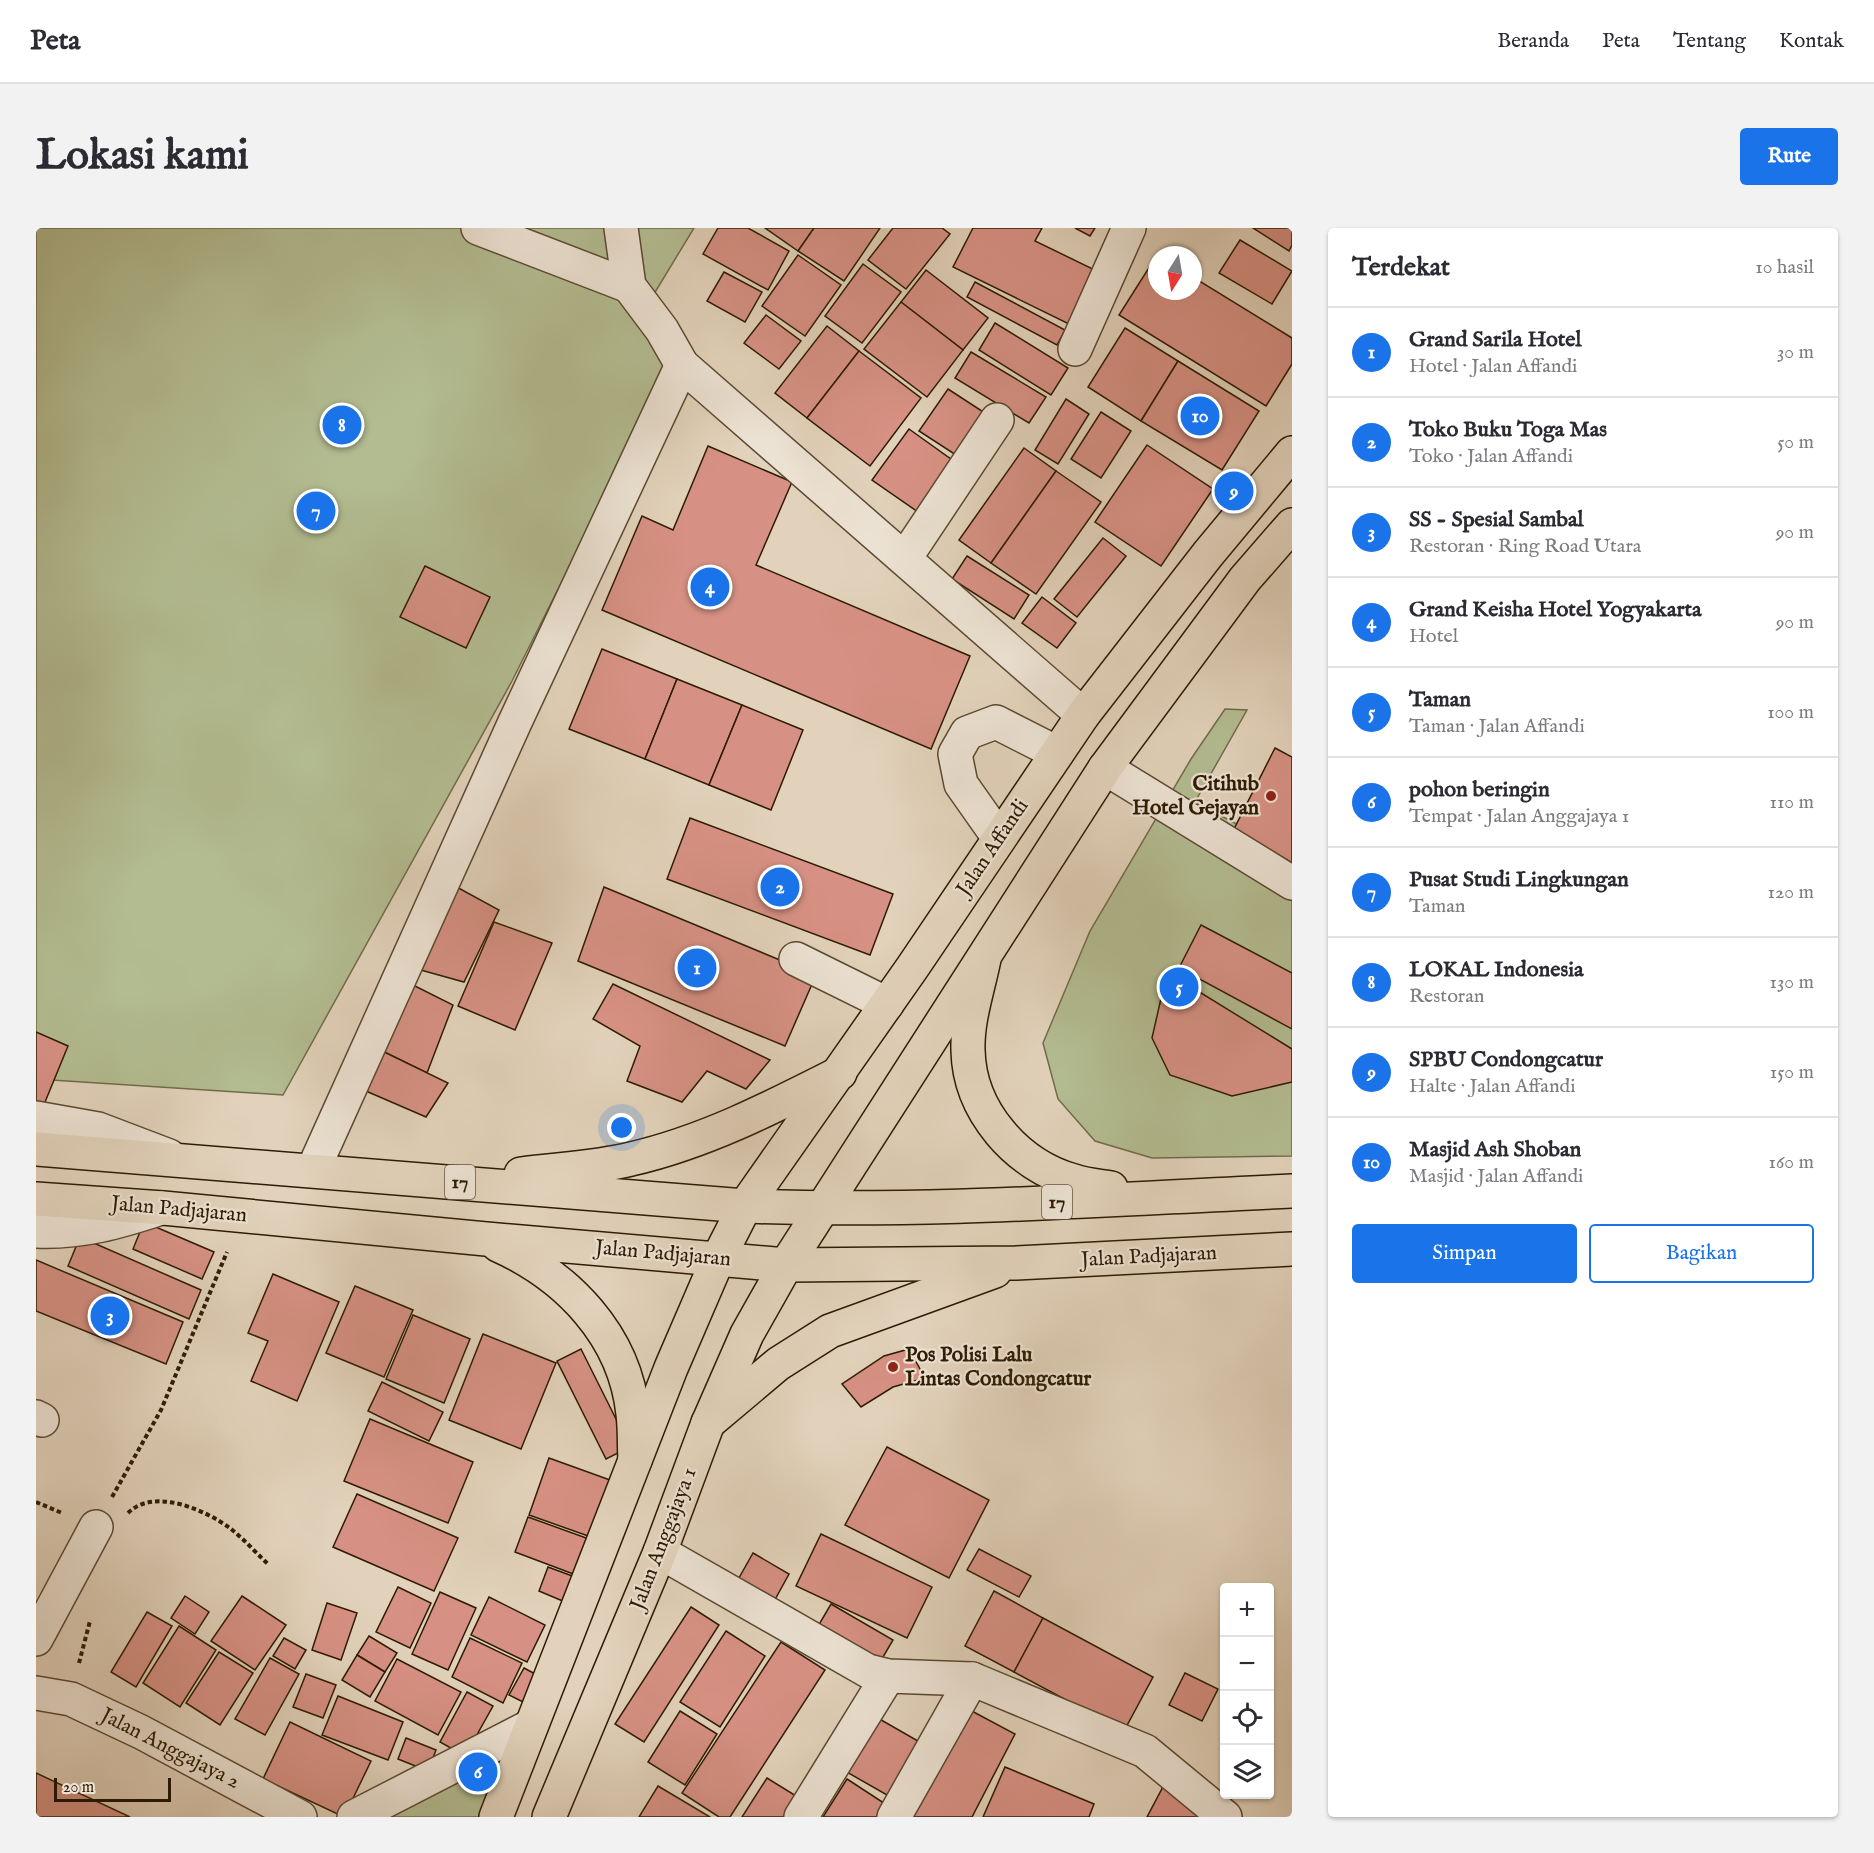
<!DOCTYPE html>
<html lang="id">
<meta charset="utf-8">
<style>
body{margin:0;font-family:"IM FELL English",serif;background:#f2f2f3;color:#2b2b33}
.controls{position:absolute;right:18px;bottom:18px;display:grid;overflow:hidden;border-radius:6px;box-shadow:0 2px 4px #0004}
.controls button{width:54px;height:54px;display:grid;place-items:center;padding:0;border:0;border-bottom:2px solid #e1e1e2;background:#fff;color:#2b2b33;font:30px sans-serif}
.compass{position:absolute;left:1112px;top:18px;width:54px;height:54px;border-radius:50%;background:#fff;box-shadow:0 2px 4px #0004;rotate:191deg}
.scale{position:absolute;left:18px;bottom:15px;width:117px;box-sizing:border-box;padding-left:6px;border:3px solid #2e1b03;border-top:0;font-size:16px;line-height:21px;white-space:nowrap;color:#2e1b03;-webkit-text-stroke:4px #ece2d3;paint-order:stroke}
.you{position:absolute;left:586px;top:900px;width:21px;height:21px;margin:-15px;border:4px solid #fff;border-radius:50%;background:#1a73e8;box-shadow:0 0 0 9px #1a73e833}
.badge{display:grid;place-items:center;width:39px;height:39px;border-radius:50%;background:#1a73e8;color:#fff;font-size:20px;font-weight:700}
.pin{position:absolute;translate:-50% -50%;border:3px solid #fff;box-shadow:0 2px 6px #0006}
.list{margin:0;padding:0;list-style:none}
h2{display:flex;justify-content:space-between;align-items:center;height:78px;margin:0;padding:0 24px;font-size:26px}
h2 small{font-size:20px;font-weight:400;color:#7c7c81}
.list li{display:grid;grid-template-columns:39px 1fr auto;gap:18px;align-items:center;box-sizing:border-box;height:90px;padding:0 24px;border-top:2px solid #e1e1e2}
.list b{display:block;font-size:22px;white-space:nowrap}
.list p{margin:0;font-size:20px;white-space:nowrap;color:#7c7c81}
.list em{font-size:20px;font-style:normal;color:#7c7c81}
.actions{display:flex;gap:12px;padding:18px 24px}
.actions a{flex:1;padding:14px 0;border:2px solid #1a73e8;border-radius:6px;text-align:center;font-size:21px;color:#1a73e8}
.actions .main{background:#1a73e8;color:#fff}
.icon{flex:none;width:33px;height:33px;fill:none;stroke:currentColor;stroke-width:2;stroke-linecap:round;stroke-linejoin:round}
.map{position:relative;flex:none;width:1256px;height:1589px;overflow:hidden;border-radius:6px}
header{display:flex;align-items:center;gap:36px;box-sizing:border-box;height:84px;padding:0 30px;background:#fff;border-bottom:2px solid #e1e1e2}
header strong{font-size:28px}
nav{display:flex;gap:33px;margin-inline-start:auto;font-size:21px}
.intro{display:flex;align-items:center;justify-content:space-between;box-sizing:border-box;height:144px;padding:0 36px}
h1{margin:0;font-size:42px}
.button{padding:15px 27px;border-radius:6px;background:#1a73e8;color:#fff;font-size:21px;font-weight:700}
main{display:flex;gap:36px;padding:0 36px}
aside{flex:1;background:#fff;border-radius:6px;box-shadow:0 2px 4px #0004}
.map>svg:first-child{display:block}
.green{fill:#b3bc91;stroke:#706c4a;stroke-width:1.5}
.building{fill:#d79184;stroke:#2e1b03;stroke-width:1.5}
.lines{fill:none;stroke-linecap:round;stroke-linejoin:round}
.minor-casing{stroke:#5b4931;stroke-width:36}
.major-casing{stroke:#2e1b03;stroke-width:36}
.highway-casing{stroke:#2e1b03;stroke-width:36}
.path{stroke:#2e1b03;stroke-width:4;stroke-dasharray:4.5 3;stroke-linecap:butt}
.minor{stroke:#ece2d3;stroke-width:33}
.major{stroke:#e2d2bb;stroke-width:33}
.highway{stroke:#e2d2bb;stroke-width:33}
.poi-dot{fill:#8f2418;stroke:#ece2d3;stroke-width:2}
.labels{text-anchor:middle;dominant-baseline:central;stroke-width:4.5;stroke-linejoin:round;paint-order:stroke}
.shield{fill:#ece2d3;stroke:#675741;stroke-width:1.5}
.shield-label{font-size:20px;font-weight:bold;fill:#2e1b03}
.poi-label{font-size:21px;font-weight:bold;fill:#2e1b03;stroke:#ece2d3;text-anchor:end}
.street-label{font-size:21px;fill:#2e1b03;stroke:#ece2d3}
</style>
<header>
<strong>Peta</strong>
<nav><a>Beranda</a><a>Peta</a><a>Tentang</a><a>Kontak</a></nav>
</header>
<div class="intro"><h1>Lokasi kami</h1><a class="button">Rute</a></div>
<main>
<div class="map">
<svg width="1256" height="1589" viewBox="0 0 1256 1589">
<rect width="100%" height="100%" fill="#e2d2bb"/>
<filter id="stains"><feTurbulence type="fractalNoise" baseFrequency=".00333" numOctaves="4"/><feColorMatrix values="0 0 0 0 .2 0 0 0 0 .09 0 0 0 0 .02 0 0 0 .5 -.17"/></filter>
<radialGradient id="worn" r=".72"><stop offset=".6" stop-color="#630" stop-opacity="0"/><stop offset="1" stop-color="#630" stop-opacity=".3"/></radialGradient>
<g class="green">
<polygon points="0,0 658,0 604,89 646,114 476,453 247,867 0,851"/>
<polygon points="1189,481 1211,482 1159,574 1225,609 1256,663 1256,928 1116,930 1059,913 1022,871 1007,815 1054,703 1155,531"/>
<polygon points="494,1500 460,1589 319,1589"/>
</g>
<g class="building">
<polygon points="682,0 712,0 753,23 732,62 667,26"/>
<polygon points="729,0 778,0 762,23"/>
<polygon points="778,0 844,0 808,53 762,23"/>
<polygon points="857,0 906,0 914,6 870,61 832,32"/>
<polygon points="937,0 1006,0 999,13 1063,44 1037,98 917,39"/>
<polygon points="1039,0 1059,0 1054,8"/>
<polygon points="1217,0 1256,0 1256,17 1253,23"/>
<polygon points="1204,12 1256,43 1236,76 1183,45"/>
<polygon points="762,27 805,57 769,108 726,78"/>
<polygon points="1121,27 1121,63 1157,63 1157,49 1256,110 1256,136 1230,178 1083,87"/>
<polygon points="827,36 865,64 826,115 789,88"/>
<polygon points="890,42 952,90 927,122 865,74"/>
<polygon points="688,44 726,64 709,94 671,73"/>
<polygon points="939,54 1029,102 1021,117 931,69"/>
<polygon points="865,74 927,122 891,169 828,121"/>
<polygon points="730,87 765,113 743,141 708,115"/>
<polygon points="959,95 1032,140 1015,167 943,122"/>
<polygon points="791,98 823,123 771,190 739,165"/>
<polygon points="1089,100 1142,133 1105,193 1052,159"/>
<polygon points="823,123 885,170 834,238 771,190"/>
<polygon points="935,124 1010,169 993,195 919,150"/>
<polygon points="1142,133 1223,183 1186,242 1105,193"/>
<polygon points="912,161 952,187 923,229 883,203"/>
<polygon points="1030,171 1053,186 1022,236 999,222"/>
<polygon points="1065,184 1095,203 1065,250 1035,231"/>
<polygon points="873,201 919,234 882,284 836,252"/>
<polygon points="1111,217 1177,261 1125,338 1059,294"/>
<polygon points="672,218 756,254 720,337 934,428 895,521 566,382 606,288 637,302"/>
<polygon points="988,220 1020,243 955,335 923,312"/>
<polygon points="1020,243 1065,274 1000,366 955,335"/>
<polygon points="1067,310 1090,328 1041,389 1018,371"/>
<polygon points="931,328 993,367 978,391 916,351"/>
<polygon points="389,338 454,369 430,420 364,389"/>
<polygon points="1006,369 1040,395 1021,420 986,395"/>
<polygon points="566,421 641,451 609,531 533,501"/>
<polygon points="641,451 706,477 673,557 609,531"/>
<polygon points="706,477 767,502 735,582 673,557"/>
<polygon points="1239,520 1256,529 1256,637 1195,607"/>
<polygon points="654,590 857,666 834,727 631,651"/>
<polygon points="417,657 463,682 428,754 381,741"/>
<polygon points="568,659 780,747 749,818 542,733"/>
<polygon points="458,694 516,715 479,802 422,778"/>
<polygon points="1165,697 1256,745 1256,801 1143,740"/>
<polygon points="1131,744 1256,821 1256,854 1196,868 1134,847 1116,810"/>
<polygon points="373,755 417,777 391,845 340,820"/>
<polygon points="577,756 734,832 710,861 671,843 646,874 591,853 604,818 557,791"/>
<polygon points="0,804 32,818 7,879 0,876"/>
<polygon points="340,820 412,855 390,889 323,860"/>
<polygon points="108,994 178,1024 166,1051 97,1021"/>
<polygon points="44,1009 165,1062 153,1091 32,1038"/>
<polygon points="0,1032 147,1094 130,1136 0,1083"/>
<polygon points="237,1046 303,1074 261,1173 215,1153 232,1113 212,1105"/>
<polygon points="319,1058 377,1082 348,1149 290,1125"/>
<polygon points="377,1087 434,1111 408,1175 350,1151"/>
<polygon points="447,1106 520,1135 485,1221 413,1192"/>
<polygon points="545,1121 594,1219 570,1231 521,1133"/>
<polygon points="873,1121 889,1150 857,1159 825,1179 806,1156 848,1128"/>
<polygon points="346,1154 407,1184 393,1213 332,1183"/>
<polygon points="334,1191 437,1234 412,1295 308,1253"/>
<polygon points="851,1219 953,1272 913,1350 809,1297"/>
<polygon points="513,1230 574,1252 555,1309 493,1287"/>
<polygon points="321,1266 422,1310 398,1363 297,1319"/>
<polygon points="492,1289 553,1311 540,1347 479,1324"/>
<polygon points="785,1306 896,1359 871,1410 760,1358"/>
<polygon points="943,1321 995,1348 983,1369 931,1342"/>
<polygon points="717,1325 753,1346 736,1377 699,1357"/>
<polygon points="512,1339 539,1349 529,1374 503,1363"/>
<polygon points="362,1359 395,1375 374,1420 340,1404"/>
<polygon points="958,1363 1007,1390 978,1444 929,1418"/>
<polygon points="404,1364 440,1380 412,1442 376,1426"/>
<polygon points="149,1368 173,1384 159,1406 135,1390"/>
<polygon points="206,1368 250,1397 219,1442 175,1413"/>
<polygon points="453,1369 509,1397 491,1434 435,1407"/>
<polygon points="291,1375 321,1385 305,1432 276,1422"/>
<polygon points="795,1376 857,1412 840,1441 778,1405"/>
<polygon points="655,1379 683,1397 608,1514 579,1496"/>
<polygon points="111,1384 136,1398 100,1459 75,1444"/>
<polygon points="1007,1390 1117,1449 1088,1503 978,1444"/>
<polygon points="143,1398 180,1422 144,1479 107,1455"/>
<polygon points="690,1403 729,1428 684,1499 644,1474"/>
<polygon points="333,1408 361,1425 349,1444 321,1427"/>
<polygon points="248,1410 270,1422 259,1441 237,1428"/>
<polygon points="434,1410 486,1435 467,1475 416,1449"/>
<polygon points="745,1414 789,1442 694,1589 683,1589 646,1565"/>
<polygon points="183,1424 217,1445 184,1497 150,1475"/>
<polygon points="321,1427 349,1444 334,1469 306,1452"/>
<polygon points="234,1430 263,1446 229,1507 199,1491"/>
<polygon points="361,1431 425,1464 402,1507 339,1473"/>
<polygon points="488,1440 507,1450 493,1477 473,1467"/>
<polygon points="1149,1445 1182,1461 1166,1493 1133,1477"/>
<polygon points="270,1446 300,1457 287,1490 257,1479"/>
<polygon points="431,1464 457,1478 429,1528 404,1514"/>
<polygon points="302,1468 367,1494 352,1532 286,1507"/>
<polygon points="932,1481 979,1506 936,1589 876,1589"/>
<polygon points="644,1483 681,1506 649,1557 612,1534"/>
<polygon points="833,1485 889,1517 858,1571 802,1539"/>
<polygon points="254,1494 335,1533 308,1589 227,1551"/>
<polygon points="370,1510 400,1522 392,1543 362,1531"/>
<polygon points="969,1539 1058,1576 1053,1589 947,1589"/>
<polygon points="0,1545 94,1589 0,1589"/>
<polygon points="731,1550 765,1571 753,1589 706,1589"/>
<polygon points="811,1551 854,1579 848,1589 787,1589"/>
<polygon points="1129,1555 1166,1589 1111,1589"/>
<polygon points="622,1558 674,1589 603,1589"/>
</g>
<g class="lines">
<g class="minor-casing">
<g id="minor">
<polyline points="442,0 593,58"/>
<polyline points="585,0 593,58 626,102 646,137 1047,487"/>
<polyline points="1039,121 1093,0"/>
<polyline points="869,330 961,192"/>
<polyline points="1069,540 1256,655"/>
<polyline points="963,610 925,556 919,526 931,505 960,494 1021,525"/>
<polyline points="760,731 851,776"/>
<polyline points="0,890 62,901 133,928"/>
<polyline points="277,942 479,494 646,137"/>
<path d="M0,1003C45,1005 83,994 125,980"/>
<polyline points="0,1189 6,1192"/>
<polyline points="624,1324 832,1443 852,1448 936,1451 1109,1523 1189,1589"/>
<polyline points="0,1411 60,1299"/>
<polyline points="0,1465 35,1471 105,1504 264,1589"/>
<polyline points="318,1589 495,1498"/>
<polyline points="765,1589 852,1448"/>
<polyline points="858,1589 936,1451"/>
</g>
</g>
<g class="major-casing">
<g id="major">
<polyline points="460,1589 635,1140 682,1031 709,978 876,740 1047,487 1172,326 1256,225"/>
<polyline points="513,1589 624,1324 672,1195 711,1106 750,1037 1069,540 1209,351 1256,297"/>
</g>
</g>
<g class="highway-casing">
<g id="highway">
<path d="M948,731C942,761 931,792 932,822C933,883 981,937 1038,953C1050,957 1063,958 1075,960"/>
<path d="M0,921L709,978C891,985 1074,971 1256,963"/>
<path d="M485,946C521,941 560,940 595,931C669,914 737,879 804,845"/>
<polyline points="0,971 127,980 450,1011 750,1037 980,1035 1256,1021"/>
<path d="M462,1017C531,1048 589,1107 597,1186C599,1201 598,1217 599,1232"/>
<polyline points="672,1195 742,1136 794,1103 959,1043"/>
</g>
</g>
<g class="path">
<polyline points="76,1269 125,1182 191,1024"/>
<polyline points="0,1274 26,1285"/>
<path d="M92,1285C118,1259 170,1282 195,1301C208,1311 220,1325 232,1336"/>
<polyline points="43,1435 54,1393"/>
</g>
<use href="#minor" class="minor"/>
<use href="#major" class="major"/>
<use href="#highway" class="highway"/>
</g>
<g class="poi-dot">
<circle cx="1235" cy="568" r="6"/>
<circle cx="857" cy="1139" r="6"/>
</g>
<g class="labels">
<g class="shield">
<rect x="409" y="937" width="30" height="34" rx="4.5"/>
<rect x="1006" y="957" width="30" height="34" rx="4.5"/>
</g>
<g class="shield-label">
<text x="424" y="954">17</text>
<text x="1021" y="974">17</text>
</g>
<g class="poi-label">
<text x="1223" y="556">Citihub<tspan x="1223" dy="24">Hotel Gejayan</tspan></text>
<text x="869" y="1127" text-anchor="start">Pos Polisi Lalu<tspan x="869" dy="24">Lintas Condongcatur</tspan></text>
</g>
<g class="street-label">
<text transform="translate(957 620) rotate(-56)">Jalan Affandi</text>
<text transform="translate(143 982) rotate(5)">Jalan Padjajaran</text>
<text transform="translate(627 1026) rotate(5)">Jalan Padjajaran</text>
<text transform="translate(1113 1029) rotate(-3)">Jalan Padjajaran</text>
<text transform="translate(628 1311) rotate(-69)">Jalan Anggajaya 1</text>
<text transform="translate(134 1521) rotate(27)">Jalan Anggajaya 2</text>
</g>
</g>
<rect width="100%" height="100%" filter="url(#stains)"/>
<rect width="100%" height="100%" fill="url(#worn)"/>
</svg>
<div class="controls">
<button>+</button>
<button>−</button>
<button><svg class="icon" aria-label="locate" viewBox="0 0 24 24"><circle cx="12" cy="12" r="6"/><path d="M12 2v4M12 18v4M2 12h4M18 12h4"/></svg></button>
<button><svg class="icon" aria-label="layers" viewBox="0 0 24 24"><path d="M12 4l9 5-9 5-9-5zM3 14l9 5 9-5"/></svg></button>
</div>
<svg class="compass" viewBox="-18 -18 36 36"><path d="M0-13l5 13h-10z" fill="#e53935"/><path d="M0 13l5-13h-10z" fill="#7c7c81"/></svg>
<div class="scale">20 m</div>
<div class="you"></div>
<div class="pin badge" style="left:661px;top:740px">1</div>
<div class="pin badge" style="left:744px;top:659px">2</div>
<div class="pin badge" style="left:74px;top:1088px">3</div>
<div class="pin badge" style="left:674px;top:359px">4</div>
<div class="pin badge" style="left:1143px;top:759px">5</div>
<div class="pin badge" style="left:442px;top:1544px">6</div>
<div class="pin badge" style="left:280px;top:283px">7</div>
<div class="pin badge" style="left:306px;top:197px">8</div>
<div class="pin badge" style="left:1198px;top:263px">9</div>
<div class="pin badge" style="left:1164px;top:188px">10</div>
</div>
<aside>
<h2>Terdekat<small>10 hasil</small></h2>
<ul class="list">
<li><span class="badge">1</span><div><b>Grand Sarila Hotel</b><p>Hotel · Jalan Affandi</p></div><em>30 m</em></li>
<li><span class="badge">2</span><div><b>Toko Buku Toga Mas</b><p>Toko · Jalan Affandi</p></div><em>50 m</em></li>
<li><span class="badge">3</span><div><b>SS - Spesial Sambal</b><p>Restoran · Ring Road Utara</p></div><em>90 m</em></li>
<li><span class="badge">4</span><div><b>Grand Keisha Hotel Yogyakarta</b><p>Hotel</p></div><em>90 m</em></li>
<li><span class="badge">5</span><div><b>Taman</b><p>Taman · Jalan Affandi</p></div><em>100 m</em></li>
<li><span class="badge">6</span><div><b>pohon beringin</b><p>Tempat · Jalan Anggajaya 1</p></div><em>110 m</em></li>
<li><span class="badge">7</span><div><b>Pusat Studi Lingkungan</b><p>Taman</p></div><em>120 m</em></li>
<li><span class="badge">8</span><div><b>LOKAL Indonesia</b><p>Restoran</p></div><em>130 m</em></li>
<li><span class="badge">9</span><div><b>SPBU Condongcatur</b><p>Halte · Jalan Affandi</p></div><em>150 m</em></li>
<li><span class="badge">10</span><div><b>Masjid Ash Shoban</b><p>Masjid · Jalan Affandi</p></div><em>160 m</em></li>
</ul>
<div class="actions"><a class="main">Simpan</a><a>Bagikan</a></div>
</aside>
</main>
